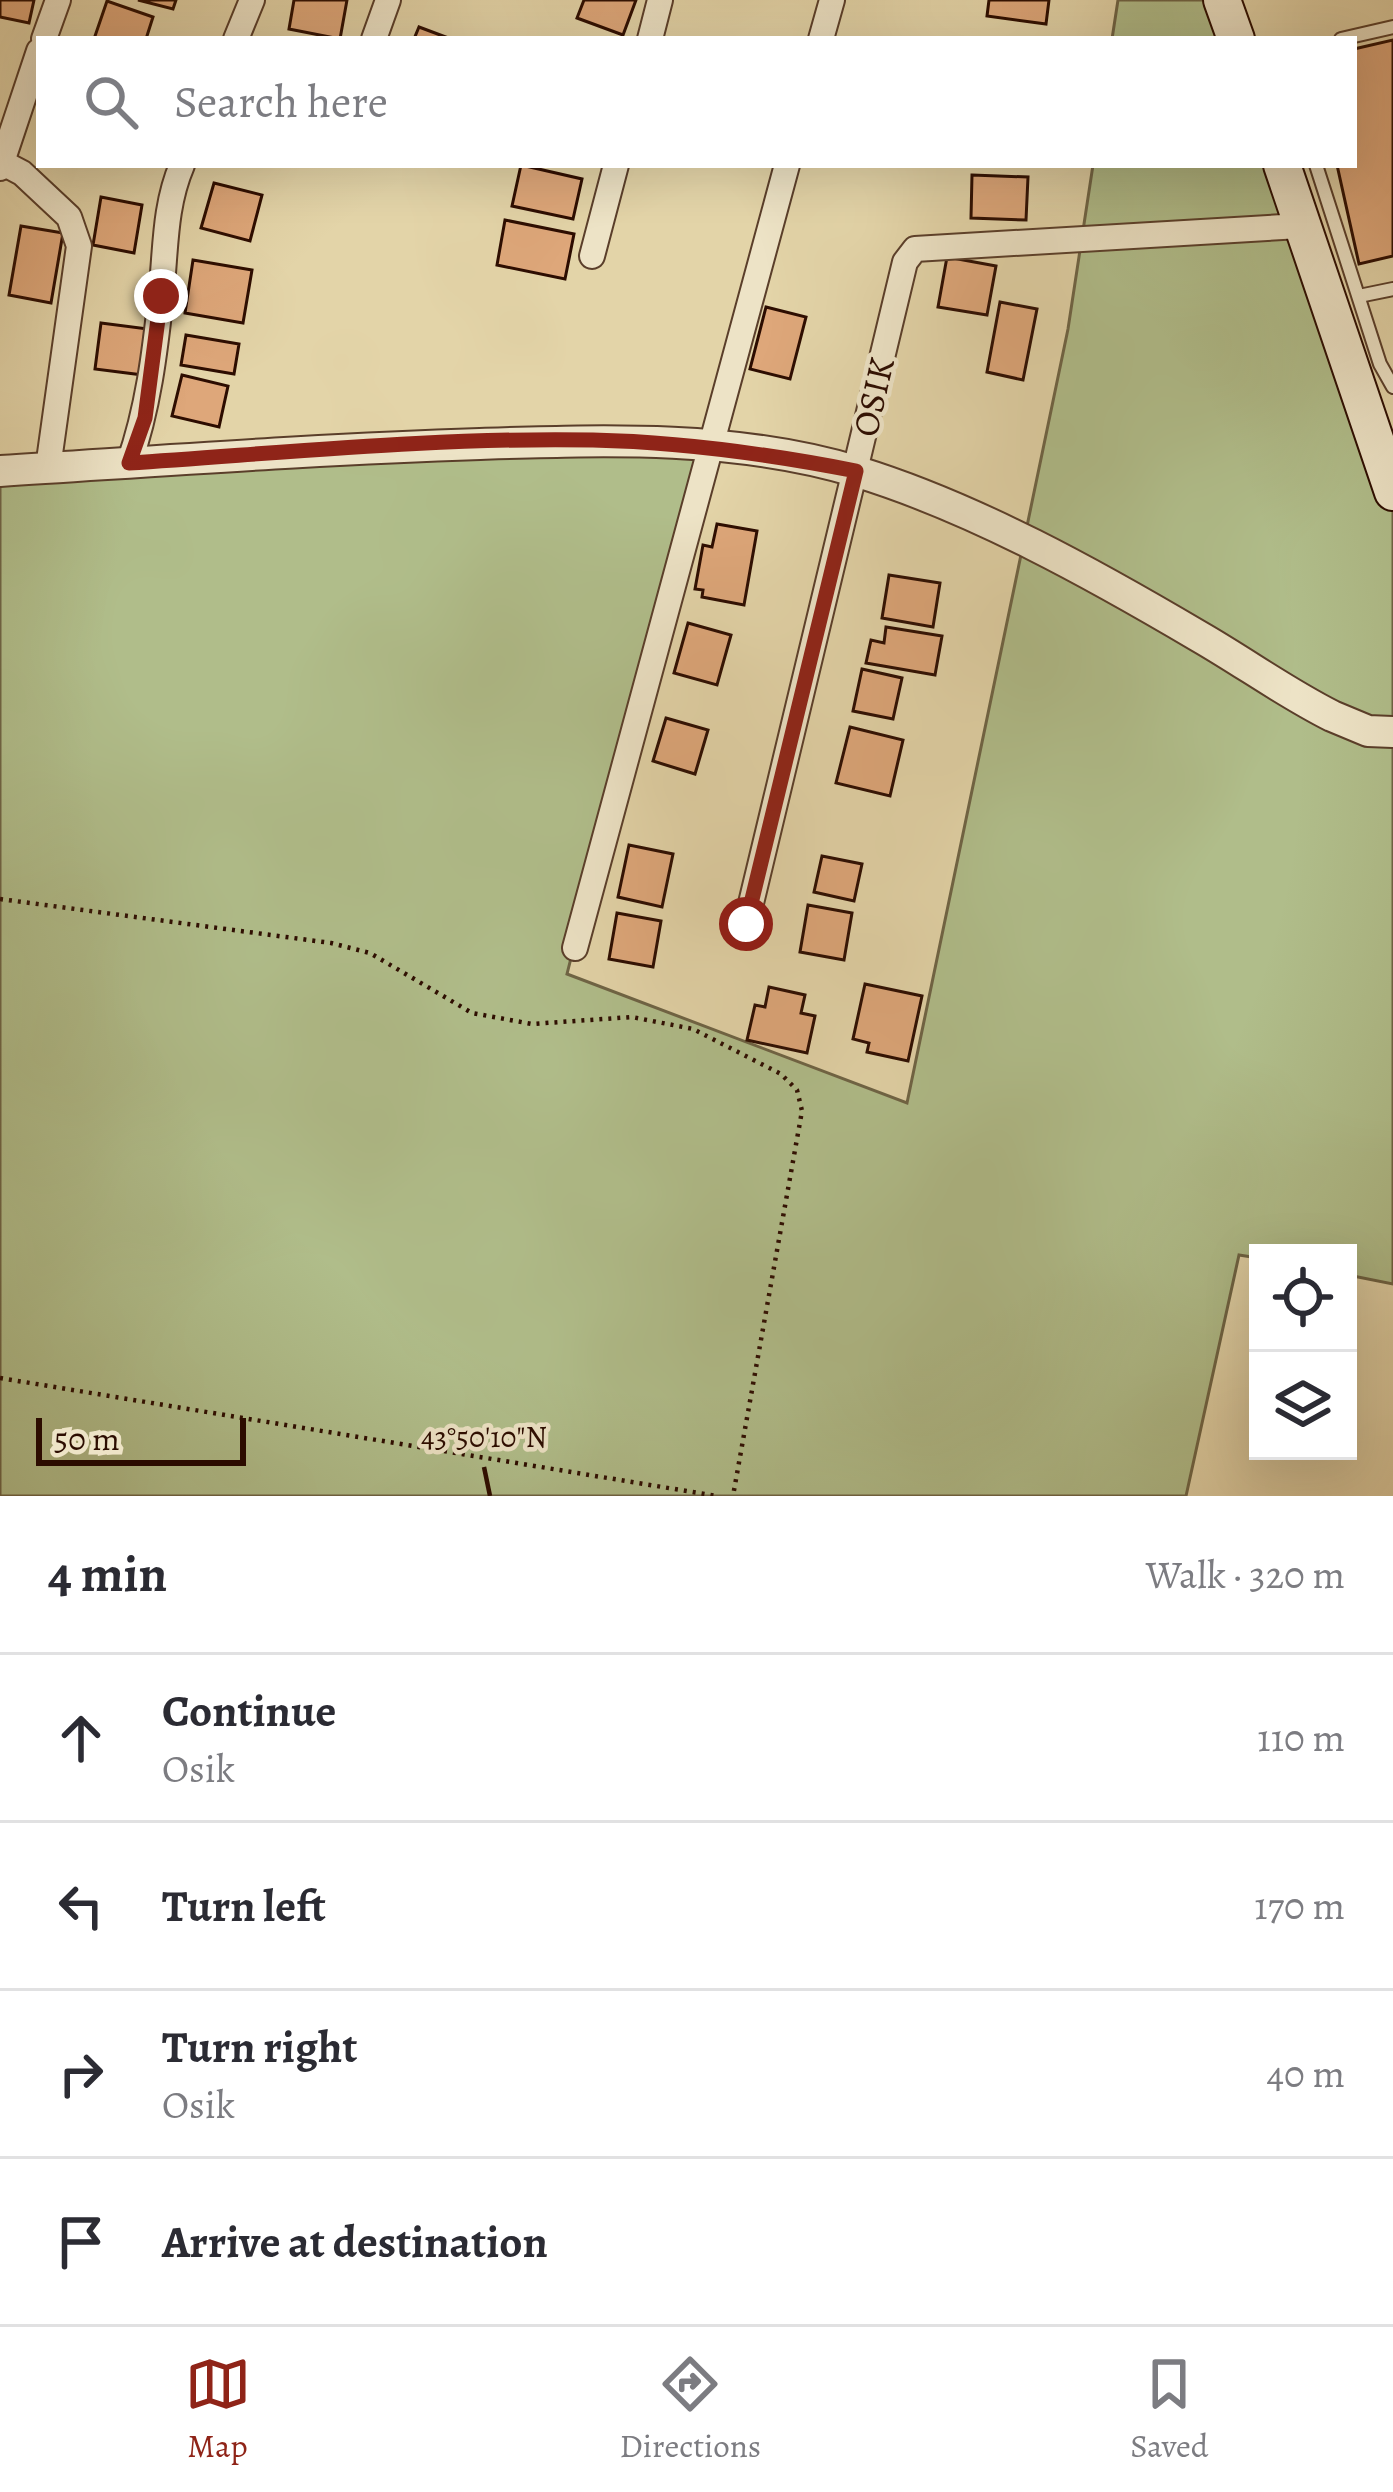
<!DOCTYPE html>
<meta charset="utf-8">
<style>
body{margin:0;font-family:Alegreya,serif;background:#f2f2f3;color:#2b2b33}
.controls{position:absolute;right:36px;bottom:36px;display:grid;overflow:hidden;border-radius:0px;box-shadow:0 12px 48px #0002}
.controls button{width:108px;height:108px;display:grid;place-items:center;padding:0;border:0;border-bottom:3px solid #e1e1e2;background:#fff;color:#2b2b33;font:60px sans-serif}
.scale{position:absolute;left:36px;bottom:30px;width:210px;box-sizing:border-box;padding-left:12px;border:6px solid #2c0c00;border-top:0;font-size:33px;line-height:42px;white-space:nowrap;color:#2c0c00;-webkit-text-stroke:9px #ede3c6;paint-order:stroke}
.stop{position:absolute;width:36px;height:36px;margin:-27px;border:9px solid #8f2418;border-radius:50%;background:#fff}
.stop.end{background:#8f2418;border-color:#fff;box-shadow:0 3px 12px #0008}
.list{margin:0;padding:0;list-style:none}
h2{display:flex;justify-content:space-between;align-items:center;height:156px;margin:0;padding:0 48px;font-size:51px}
h2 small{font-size:39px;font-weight:400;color:#7c7c81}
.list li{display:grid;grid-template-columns:78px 1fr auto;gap:36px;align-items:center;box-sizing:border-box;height:168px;padding:0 48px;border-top:3px solid #e1e1e2}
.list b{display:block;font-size:45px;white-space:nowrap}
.list p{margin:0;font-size:39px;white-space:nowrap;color:#7c7c81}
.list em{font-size:39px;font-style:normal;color:#7c7c81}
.icon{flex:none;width:66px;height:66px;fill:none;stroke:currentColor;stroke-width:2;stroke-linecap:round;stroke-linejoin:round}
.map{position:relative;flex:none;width:1393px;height:1496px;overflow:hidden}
.search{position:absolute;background:#fff;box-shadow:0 12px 48px #0002;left:36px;right:36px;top:36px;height:132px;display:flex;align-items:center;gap:30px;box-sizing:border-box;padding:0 42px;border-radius:0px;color:#7c7c81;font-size:45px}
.sheet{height:828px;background:#fff}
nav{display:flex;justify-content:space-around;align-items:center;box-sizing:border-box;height:168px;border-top:3px solid #e1e1e2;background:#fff;font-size:33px;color:#7c7c81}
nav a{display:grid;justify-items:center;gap:6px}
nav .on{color:#8f2418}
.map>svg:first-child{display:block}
.green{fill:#b0bd8a;stroke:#6e6445;stroke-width:3}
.building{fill:#dea77a;stroke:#2c0c00;stroke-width:3}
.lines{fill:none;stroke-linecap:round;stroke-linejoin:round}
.service-casing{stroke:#5a3e2a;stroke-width:16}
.minor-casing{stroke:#5a3e2a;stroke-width:28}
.tertiary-casing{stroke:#5a3e2a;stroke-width:34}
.secondary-casing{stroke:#2c0c00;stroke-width:40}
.path{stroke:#2c0c00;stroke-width:4.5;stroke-dasharray:3 6;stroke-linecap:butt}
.service{stroke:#ede3c6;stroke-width:12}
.minor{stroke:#ede3c6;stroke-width:24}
.tertiary{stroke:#ede3c6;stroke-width:30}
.secondary{stroke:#ede3c6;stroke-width:36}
.route{stroke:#8f2418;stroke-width:15}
.ticks{fill:none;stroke:#2c0c00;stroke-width:4.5}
.labels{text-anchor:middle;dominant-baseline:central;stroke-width:9;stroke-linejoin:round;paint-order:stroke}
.street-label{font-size:36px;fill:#2c0c00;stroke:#ede3c6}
.ticks-label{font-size:30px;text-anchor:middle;fill:#2c0c00;stroke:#ede3c6;stroke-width:9;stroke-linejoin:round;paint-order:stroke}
</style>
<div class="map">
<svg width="1393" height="1496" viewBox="0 0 1393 1496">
<rect width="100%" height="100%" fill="#e3d4a8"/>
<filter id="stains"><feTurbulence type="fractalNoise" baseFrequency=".00167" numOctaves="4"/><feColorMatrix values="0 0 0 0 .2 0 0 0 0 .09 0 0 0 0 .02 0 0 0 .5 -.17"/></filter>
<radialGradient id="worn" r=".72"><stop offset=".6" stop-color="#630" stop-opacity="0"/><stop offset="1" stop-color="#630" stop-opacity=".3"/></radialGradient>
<g class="green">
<polygon points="1118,0 1219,0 1239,39 1112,39"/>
<polygon points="1093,165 1288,165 1393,493 1393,1284 1348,1275 1348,1253 1258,1253 1258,1258 1239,1255 1186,1496 0,1496 0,478 700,446 567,974 907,1103 1068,329"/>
</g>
<g class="building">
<polygon points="0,0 34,0 29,23 0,17"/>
<polygon points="138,0 176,0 173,9"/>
<polygon points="294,0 347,0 340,39 289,29"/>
<polygon points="584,0 636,0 623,35 577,18"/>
<polygon points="989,0 1049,0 1046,24 987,16"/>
<polygon points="107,1 153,17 146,39 94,39"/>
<polygon points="419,27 451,39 414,39"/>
<polygon points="1393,40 1393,256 1359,264 1337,165 1354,165 1354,49"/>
<polygon points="521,165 582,179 573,219 512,206"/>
<polygon points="972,175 1028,177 1026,220 971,218"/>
<polygon points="214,183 262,195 250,241 201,228"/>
<polygon points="101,197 142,205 134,253 93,245"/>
<polygon points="505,220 574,234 565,279 497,265"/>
<polygon points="21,226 63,233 51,303 9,295"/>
<polygon points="947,257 996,266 987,315 938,307"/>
<polygon points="193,260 252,270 243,323 185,313"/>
<polygon points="1000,302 1037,309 1023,380 987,372"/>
<polygon points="766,307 806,317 790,379 750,369"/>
<polygon points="101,323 148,329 143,375 95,369"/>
<polygon points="186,335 239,344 234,374 181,365"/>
<polygon points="182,375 228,386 219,427 172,416"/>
<polygon points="717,524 757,531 744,605 702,597 703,590 695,589 703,545 712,547"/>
<polygon points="889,575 940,583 933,627 882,618"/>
<polygon points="688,623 731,635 717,685 674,673"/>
<polygon points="886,627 942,636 935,675 866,663 871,640 884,643"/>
<polygon points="862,669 902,678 893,719 853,711"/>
<polygon points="666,718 708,730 695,774 653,761"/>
<polygon points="850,727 903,740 890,796 836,783"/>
<polygon points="629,845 673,854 662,907 618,897"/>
<polygon points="822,856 862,864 854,901 814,892"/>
<polygon points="808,905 852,913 844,960 800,952"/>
<polygon points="617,913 661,921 653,967 609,959"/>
<polygon points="865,984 922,996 908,1061 867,1052 869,1043 853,1039"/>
<polygon points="769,987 805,995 801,1013 815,1016 807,1053 747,1040 755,1005 765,1007"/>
</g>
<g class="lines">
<g class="service-casing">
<g id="service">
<polyline points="1341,39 1393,27"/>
<polyline points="1316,165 1380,364 1393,387"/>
<polyline points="1359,296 1393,289"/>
</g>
</g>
<g class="minor-casing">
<g id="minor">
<polyline points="44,39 58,0"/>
<polyline points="236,39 252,0"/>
<polyline points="374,39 388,0"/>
<polyline points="650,39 660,0"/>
<polyline points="821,39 832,0"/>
<polyline points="1,162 22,173 69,217 79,246 48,468"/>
<polyline points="0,168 39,51"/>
<polyline points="592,256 616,165"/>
<path d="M129,463C148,409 155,352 161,295C166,250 164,207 182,165"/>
<polyline points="746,924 905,262 915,249 1300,226"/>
<polyline points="575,948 787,165"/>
</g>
</g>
<g class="tertiary-casing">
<path id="tertiary" d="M0,471C160,461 320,449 480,444C603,440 738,435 858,472C975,508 1095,575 1200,637C1245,663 1286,693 1332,716L1368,731L1393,732"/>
</g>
<g class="secondary-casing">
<g id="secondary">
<polyline points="1222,0 1236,39"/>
<polyline points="1282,165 1393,492"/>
</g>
</g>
<g class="path">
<polyline points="0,899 331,943 370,953 472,1013 532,1024 632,1017 693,1029 781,1074 797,1090 802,1111 733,1496"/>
<polyline points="0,1378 717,1496"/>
</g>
<use href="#service" class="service"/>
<use href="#minor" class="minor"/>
<use href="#tertiary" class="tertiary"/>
<use href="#secondary" class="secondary"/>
</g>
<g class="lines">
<path class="route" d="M161,296L145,418L129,463C283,453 439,437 593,440C682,442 769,454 856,471L746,924"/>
</g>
<path class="ticks" d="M484,1467L490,1496"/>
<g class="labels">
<g class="street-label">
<text transform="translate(873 397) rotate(-77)">OSIK</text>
</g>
</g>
<g class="ticks-label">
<text x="484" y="1447">43°50'10"N</text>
</g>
<rect width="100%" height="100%" filter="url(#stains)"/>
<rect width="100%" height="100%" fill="url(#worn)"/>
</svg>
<div class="controls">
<button><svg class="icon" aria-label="locate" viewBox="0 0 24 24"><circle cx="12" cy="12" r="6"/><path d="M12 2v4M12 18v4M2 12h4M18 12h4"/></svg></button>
<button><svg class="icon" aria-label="layers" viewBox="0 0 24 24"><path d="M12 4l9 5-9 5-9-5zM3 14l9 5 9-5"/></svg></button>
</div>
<div class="scale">50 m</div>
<div class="stop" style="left:746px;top:924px"></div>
<div class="stop end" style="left:161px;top:296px"></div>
<div class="search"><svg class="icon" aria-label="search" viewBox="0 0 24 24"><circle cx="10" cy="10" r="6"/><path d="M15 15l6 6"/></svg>Search here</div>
</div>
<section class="sheet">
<h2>4 min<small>Walk · 320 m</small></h2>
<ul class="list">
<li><svg class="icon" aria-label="ahead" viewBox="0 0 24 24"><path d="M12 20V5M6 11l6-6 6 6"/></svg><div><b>Continue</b><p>Osik</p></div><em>110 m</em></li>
<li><svg class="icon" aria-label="left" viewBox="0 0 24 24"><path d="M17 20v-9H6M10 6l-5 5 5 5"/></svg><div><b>Turn left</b></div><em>170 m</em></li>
<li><svg class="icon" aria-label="right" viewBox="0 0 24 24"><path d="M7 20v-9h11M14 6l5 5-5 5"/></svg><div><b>Turn right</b><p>Osik</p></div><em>40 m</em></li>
<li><svg class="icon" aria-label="arrive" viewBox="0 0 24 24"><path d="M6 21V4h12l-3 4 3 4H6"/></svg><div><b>Arrive at destination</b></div></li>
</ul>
</section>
<nav>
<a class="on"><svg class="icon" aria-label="map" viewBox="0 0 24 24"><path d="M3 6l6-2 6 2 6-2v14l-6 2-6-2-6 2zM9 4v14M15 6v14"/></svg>Map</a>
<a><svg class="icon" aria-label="directions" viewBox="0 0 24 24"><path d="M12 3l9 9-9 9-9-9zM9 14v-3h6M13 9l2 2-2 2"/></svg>Directions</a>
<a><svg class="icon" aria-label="saved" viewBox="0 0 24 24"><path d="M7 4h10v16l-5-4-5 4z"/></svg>Saved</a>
</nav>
